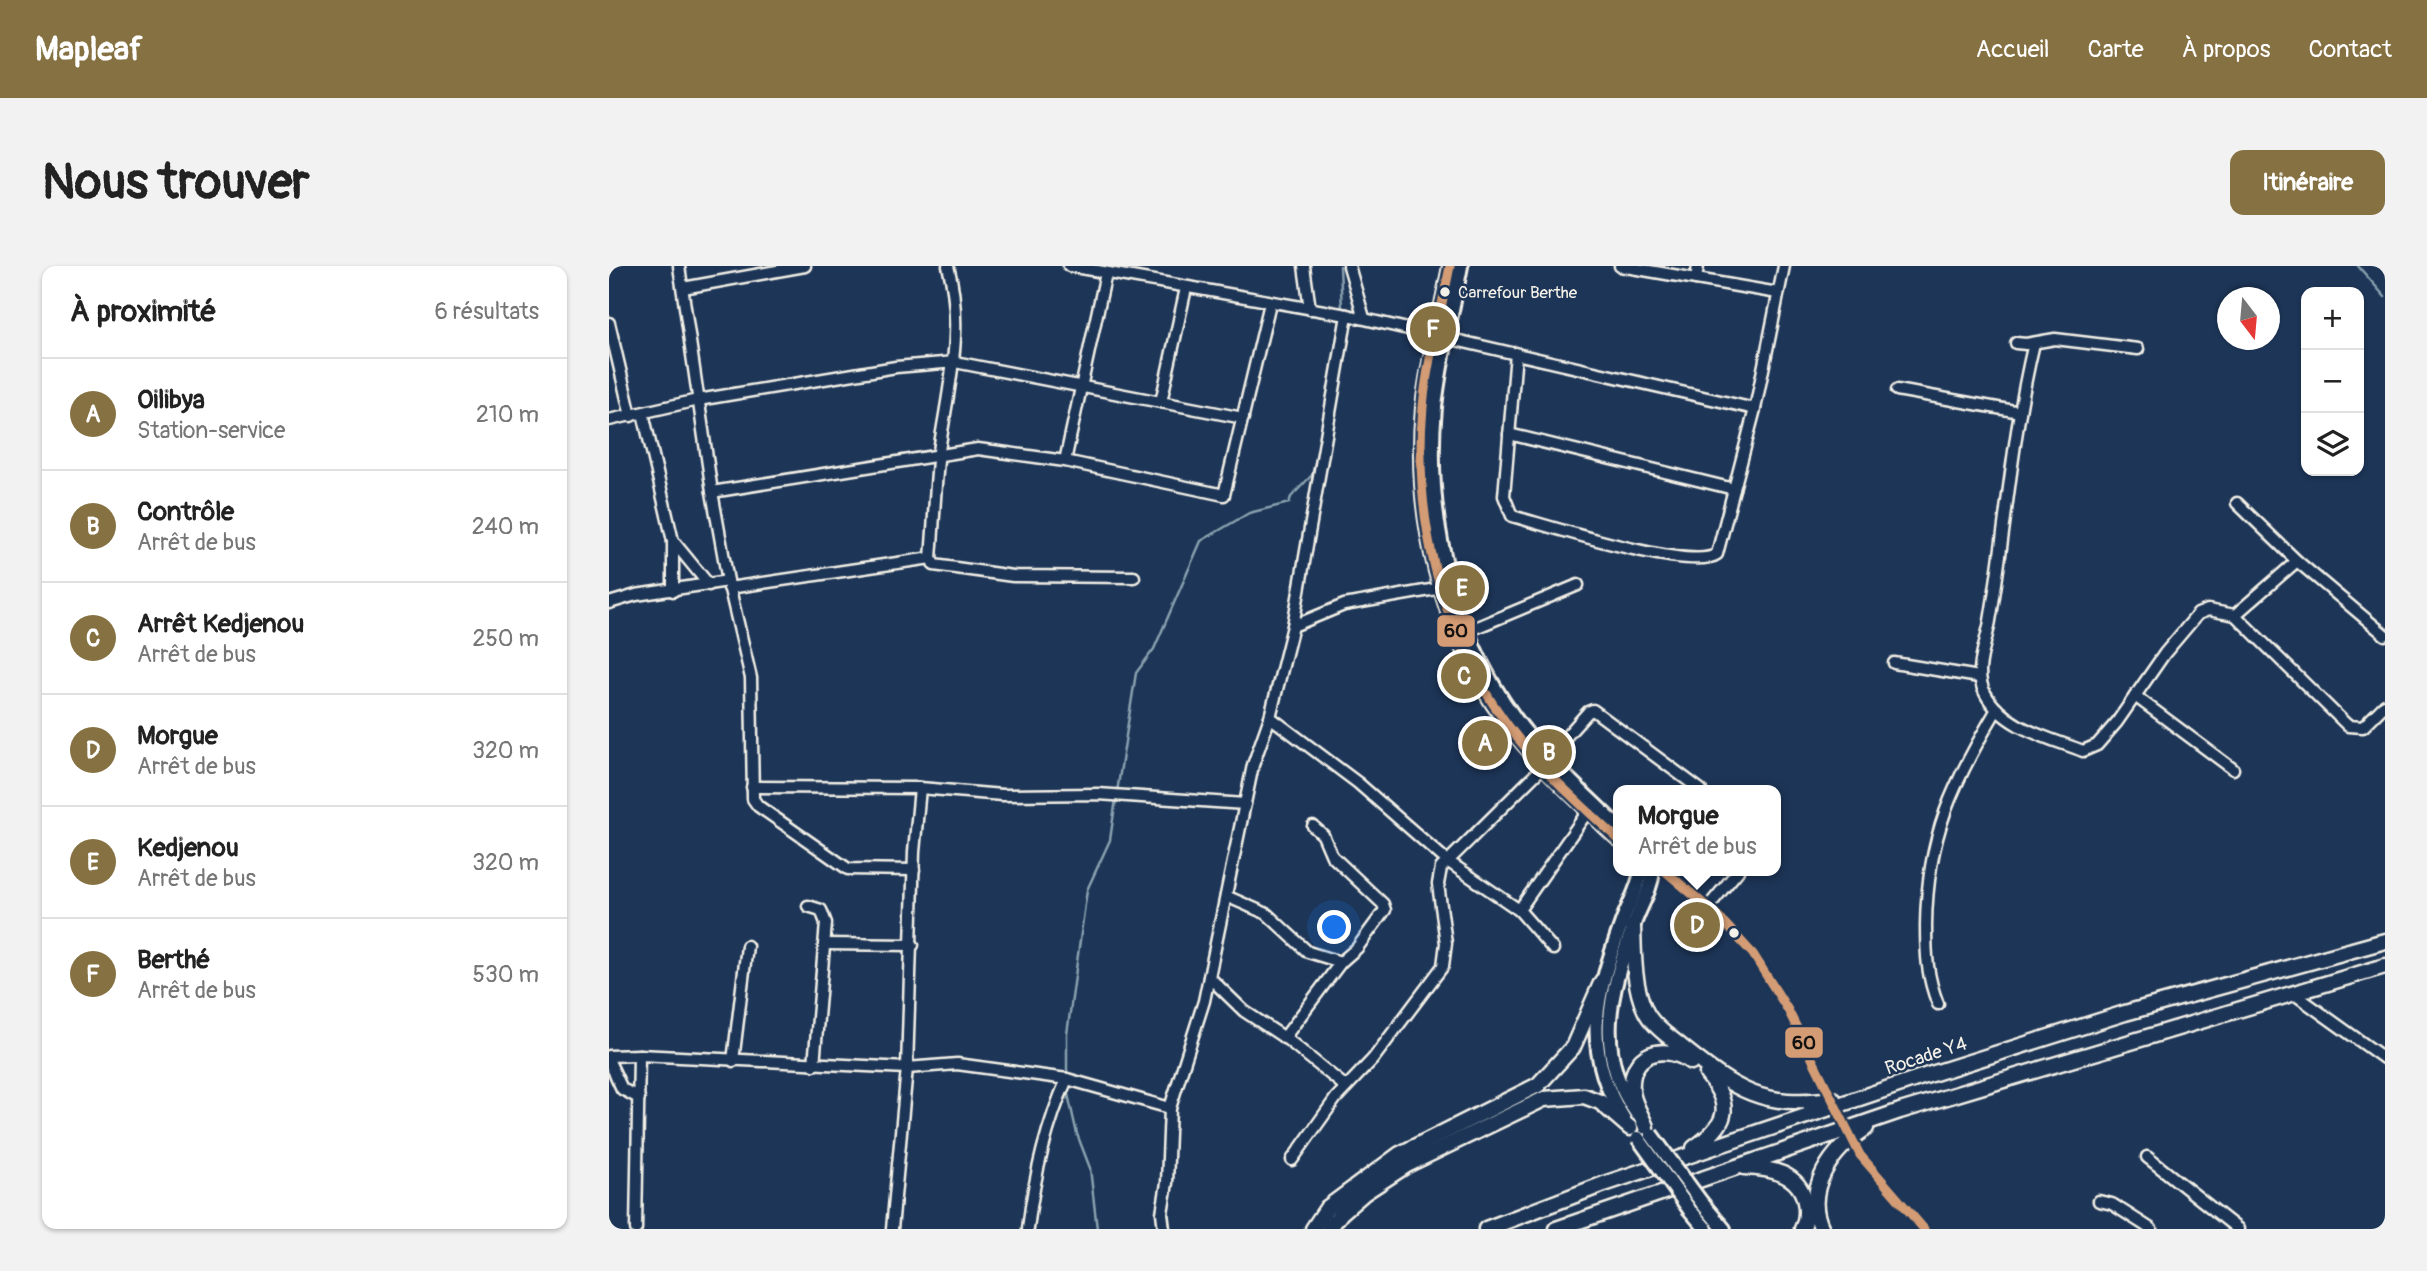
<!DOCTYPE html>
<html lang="fr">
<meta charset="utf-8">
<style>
body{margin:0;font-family:Pangolin,sans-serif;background:#f2f2f2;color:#222}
.controls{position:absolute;right:21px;top:21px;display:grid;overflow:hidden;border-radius:14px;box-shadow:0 2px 5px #0004}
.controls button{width:63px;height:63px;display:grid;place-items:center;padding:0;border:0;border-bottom:2px solid #e0e0e0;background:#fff;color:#222;font:35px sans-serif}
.compass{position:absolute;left:1608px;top:21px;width:63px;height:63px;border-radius:50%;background:#fff;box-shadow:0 2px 5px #0004;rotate:164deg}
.you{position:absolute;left:726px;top:662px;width:24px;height:24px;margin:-18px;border:5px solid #fff;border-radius:50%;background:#1a73e8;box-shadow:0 0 0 10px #1a73e833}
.badge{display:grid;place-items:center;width:46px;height:46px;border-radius:50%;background:#857141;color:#fff;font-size:23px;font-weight:700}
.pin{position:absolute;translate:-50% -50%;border:4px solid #fff;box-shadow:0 2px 7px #0006}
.popup{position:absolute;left:1004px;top:519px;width:168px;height:91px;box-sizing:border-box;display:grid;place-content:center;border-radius:14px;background:#fff;filter:drop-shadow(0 2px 5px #0005);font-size:23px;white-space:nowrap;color:#767676}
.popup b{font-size:26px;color:#222}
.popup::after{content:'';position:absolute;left:50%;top:100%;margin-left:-14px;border:14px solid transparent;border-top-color:#fff}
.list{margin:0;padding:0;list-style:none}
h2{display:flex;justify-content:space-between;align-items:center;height:91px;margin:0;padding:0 28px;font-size:30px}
h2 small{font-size:23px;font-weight:400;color:#767676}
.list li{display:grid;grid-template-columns:46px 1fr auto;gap:21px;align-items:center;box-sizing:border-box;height:112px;padding:0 28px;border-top:2px solid #e0e0e0}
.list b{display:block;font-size:26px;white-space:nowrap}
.list p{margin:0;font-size:23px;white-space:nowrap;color:#767676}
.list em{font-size:23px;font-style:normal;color:#767676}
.icon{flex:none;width:38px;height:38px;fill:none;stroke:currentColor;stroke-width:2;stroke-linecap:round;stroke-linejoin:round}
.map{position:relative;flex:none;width:1776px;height:963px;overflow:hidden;border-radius:14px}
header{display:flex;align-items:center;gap:42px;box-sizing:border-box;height:98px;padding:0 35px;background:#857141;color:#fff}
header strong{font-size:33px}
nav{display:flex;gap:38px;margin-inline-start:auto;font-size:24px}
.intro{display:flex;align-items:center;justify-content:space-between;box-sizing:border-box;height:168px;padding:0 42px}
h1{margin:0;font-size:49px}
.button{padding:18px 32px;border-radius:14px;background:#857141;color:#fff;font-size:24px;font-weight:700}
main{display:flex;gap:42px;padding:0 42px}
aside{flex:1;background:#fff;border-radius:14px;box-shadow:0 2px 5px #0004}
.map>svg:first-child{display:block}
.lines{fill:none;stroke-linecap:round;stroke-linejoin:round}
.stream{stroke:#89a1ae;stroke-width:2.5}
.minor-casing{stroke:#f4f1e8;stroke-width:15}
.major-casing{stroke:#f4f1e8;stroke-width:18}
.highway-casing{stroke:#f4f1e8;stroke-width:19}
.minor{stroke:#1d3557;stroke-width:10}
.major{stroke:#1d3557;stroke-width:12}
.highway{stroke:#1d3557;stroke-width:14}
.major-bridge-casing{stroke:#f4f1e8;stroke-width:18;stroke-linecap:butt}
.major-bridge{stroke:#1d3557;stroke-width:12}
.bus-1-casing{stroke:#1d3557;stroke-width:14}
.bus-1{stroke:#d39c74;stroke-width:9}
.bus-dot{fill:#f4f1e8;stroke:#1d3557;stroke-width:2.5}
.labels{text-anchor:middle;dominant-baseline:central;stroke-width:5;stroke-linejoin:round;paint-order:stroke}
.bus-label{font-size:17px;fill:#f4f1e8;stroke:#1d3557;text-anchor:start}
.street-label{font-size:19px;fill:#f4f1e8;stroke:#1d3557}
.line-badge{stroke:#1d3557;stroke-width:2.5}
.pale-badge-label{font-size:19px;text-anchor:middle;font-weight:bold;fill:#111}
</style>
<header>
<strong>Mapleaf</strong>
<nav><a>Accueil</a><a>Carte</a><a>À propos</a><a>Contact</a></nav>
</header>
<div class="intro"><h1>Nous trouver</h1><a class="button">Itinéraire</a></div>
<main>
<aside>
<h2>À proximité<small>6 résultats</small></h2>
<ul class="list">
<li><span class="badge">A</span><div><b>Oilibya</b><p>Station-service</p></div><em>210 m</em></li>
<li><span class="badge">B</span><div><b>Contrôle</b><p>Arrêt de bus</p></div><em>240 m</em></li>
<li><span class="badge">C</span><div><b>Arrêt Kedjenou</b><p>Arrêt de bus</p></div><em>250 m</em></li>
<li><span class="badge">D</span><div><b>Morgue</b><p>Arrêt de bus</p></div><em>320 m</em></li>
<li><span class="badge">E</span><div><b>Kedjenou</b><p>Arrêt de bus</p></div><em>320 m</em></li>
<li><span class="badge">F</span><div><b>Berthé</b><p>Arrêt de bus</p></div><em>530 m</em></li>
</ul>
</aside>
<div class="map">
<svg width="1776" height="963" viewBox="0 0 1776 963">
<rect width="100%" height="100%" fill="#1d3557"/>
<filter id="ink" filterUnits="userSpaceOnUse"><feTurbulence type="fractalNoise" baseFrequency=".0143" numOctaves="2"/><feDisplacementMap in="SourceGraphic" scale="14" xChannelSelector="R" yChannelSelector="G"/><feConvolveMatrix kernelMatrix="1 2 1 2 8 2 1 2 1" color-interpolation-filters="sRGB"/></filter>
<g filter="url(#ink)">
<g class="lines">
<g class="stream">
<polyline points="731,0 733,44"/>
<polyline points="1749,0 1776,31"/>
<polyline points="508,526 527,407 545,383 592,275 640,247 680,237 682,231 703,209 713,168"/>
<polyline points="458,810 458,768 478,624 501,574 507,533"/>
<polyline points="458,824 468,868 481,902 488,963"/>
</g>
<g class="minor-casing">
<g id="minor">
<polyline points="70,0 103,226 119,315 142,412 144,533 149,540 239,603 305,604"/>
<path d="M339,0C356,63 339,123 330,185C326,220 325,257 322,292L325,299L404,310L525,311"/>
<polyline points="460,0 738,49 1146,143"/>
<polyline points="695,0 701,43"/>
<polyline points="740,0 755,52"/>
<polyline points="1011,0 1169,27"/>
<polyline points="497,7 456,195 615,229 661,37"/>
<polyline points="1087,13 1089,0"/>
<polyline points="74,22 196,0"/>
<polyline points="0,57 22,150"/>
<polyline points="1407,77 1417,78 1446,73 1529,83"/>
<path d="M1425,77C1403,168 1397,263 1381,355C1377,379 1364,405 1376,427C1394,462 1441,472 1474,485L1488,479L1508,456L1556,387L1589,348L1599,344L1626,349L1739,460L1754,461L1776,439"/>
<path d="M907,87L895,230L903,250C937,259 1084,307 1108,288L1146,143L1175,0"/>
<polyline points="1288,124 1411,146"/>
<polyline points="552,136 577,22"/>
<polyline points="34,147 64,275 100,319"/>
<polyline points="0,154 89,134 287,101 346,96 634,152"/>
<polyline points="900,168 1125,223"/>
<polyline points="103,226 369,183 456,195"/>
<polyline points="1628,237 1688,295 1776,369"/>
<polyline points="120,322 322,292"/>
<polyline points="64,325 64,275"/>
<polyline points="0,337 27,329 119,315"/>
<polyline points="1626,349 1688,295"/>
<polyline points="684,360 738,49"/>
<polyline points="859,365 969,319"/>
<polyline points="1285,397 1370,411"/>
<polyline points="1526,430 1624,503"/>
<polyline points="661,451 749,517 837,594 910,644"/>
<polyline points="939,491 979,446 984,444 1092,524"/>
<polyline points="143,521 311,522 393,529 489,528 636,538"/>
<polyline points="617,630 658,648 699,686 732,696"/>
<polyline points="199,640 212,644 217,657 205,799"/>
<polyline points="1099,641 1129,605"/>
<polyline points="215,678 304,679"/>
<polyline points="944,683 910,644 979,545"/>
<polyline points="600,711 635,745 679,774 737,821"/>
<polyline points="1684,727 1776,793"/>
<path d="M1329,738C1318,711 1317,688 1317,659C1318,570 1344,517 1388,443"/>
<polyline points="675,772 732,696 748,682 776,644 774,638 723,590 714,569 704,560"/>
<polyline points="0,790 30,789 298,802 348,798 458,813 561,842"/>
<polyline points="0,795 13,823 30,832"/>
<polyline points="124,795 138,680"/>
<polyline points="1538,891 1629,963"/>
<polyline points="683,894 727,832 764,793 834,700 837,677 829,618 832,602 934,501"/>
<polyline points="1490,935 1503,938 1542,963"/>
<polyline points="27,963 30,789"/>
<polyline points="283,963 298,802 305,586 311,522"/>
<path d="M419,963C425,912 437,860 458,813"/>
<polyline points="555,963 553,947 558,917 561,842 595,735 644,499 661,451 684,360 735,339 833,322"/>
</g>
</g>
<g class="major-casing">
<g id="major">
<path d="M841,0C832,47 819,94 814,141C804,247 831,367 895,454C928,498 969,535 1009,573"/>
<path d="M852,0C843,47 831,94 826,141C815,257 847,384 923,474C948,505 981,532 1009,561"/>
<path d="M1028,848C984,787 1001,727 1024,661C1030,642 1042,625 1044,605"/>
<path d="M1015,853C971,783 987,729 1013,656C1019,639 1030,622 1032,605"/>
<polyline points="1093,937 1115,963"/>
<polyline points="1080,943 1097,963"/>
</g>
</g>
<g class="highway-casing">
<g id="highway">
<path d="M1024,660C1025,687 1024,719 1036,744C1043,760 1061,771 1074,782C1128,825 1153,842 1224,833"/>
<path d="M1037,861C1033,850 1024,837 1023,825C1020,787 1054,776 1082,796"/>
<path d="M1085,882C1117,859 1126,842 1098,808"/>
<path d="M1135,901C1161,902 1191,907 1196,936C1198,945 1197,956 1193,963"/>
<polyline points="704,963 718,942 791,888 929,819 964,781 993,715"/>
<polyline points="720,963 732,947 755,927 798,899 935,833 975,830 991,836 1021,862"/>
<polyline points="877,963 995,918 1313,811 1516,747 1776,675"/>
<polyline points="947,963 1291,845 1776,700"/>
<path d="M1213,963C1193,923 1224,883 1257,862"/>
</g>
</g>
<use href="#minor" class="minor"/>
<use href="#major" class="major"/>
<use href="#highway" class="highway"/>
<g class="major-bridge-casing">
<g id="major-bridge">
<polyline points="1042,868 1093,937"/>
<polyline points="1029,872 1080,943"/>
</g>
</g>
<use href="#major-bridge" class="major-bridge"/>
<g class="bus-1-casing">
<g id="bus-1">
<path d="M841,0C832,47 818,94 814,141C804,250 831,365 895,454C927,499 969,536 1009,573"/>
<polyline points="1056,605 1109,650 1144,688 1179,744 1251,889 1315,963"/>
</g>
</g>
<use href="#bus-1" class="bus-1"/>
</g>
</g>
<g class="bus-dot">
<circle cx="836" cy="26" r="6"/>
<circle cx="1125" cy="667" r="6"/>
</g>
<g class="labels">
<g class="bus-label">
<text x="849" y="26">Carrefour Berthe</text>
</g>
<g class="street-label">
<text transform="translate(1317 790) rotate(-18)">Rocade Y4</text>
</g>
</g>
<g class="line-badge">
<rect x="827" y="348" width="40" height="34" rx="7" fill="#d39c74"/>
<rect x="1175" y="760" width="40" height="33" rx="7" fill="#d39c74"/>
</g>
<g class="pale-badge-label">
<text x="847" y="371">60</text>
<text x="1195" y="783">60</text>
</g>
</svg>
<div class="controls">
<button>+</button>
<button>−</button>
<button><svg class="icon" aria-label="layers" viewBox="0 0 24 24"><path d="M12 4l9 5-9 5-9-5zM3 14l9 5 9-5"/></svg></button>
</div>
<svg class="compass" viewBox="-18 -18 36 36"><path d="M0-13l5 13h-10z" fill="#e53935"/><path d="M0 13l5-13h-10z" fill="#767676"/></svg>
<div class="you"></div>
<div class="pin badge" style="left:876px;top:477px">A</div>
<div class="pin badge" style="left:940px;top:486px">B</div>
<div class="pin badge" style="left:855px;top:410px">C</div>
<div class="pin badge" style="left:1088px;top:659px">D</div>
<div class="popup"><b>Morgue</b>Arrêt de bus</div>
<div class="pin badge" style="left:853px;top:322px">E</div>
<div class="pin badge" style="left:824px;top:63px">F</div>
</div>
</main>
